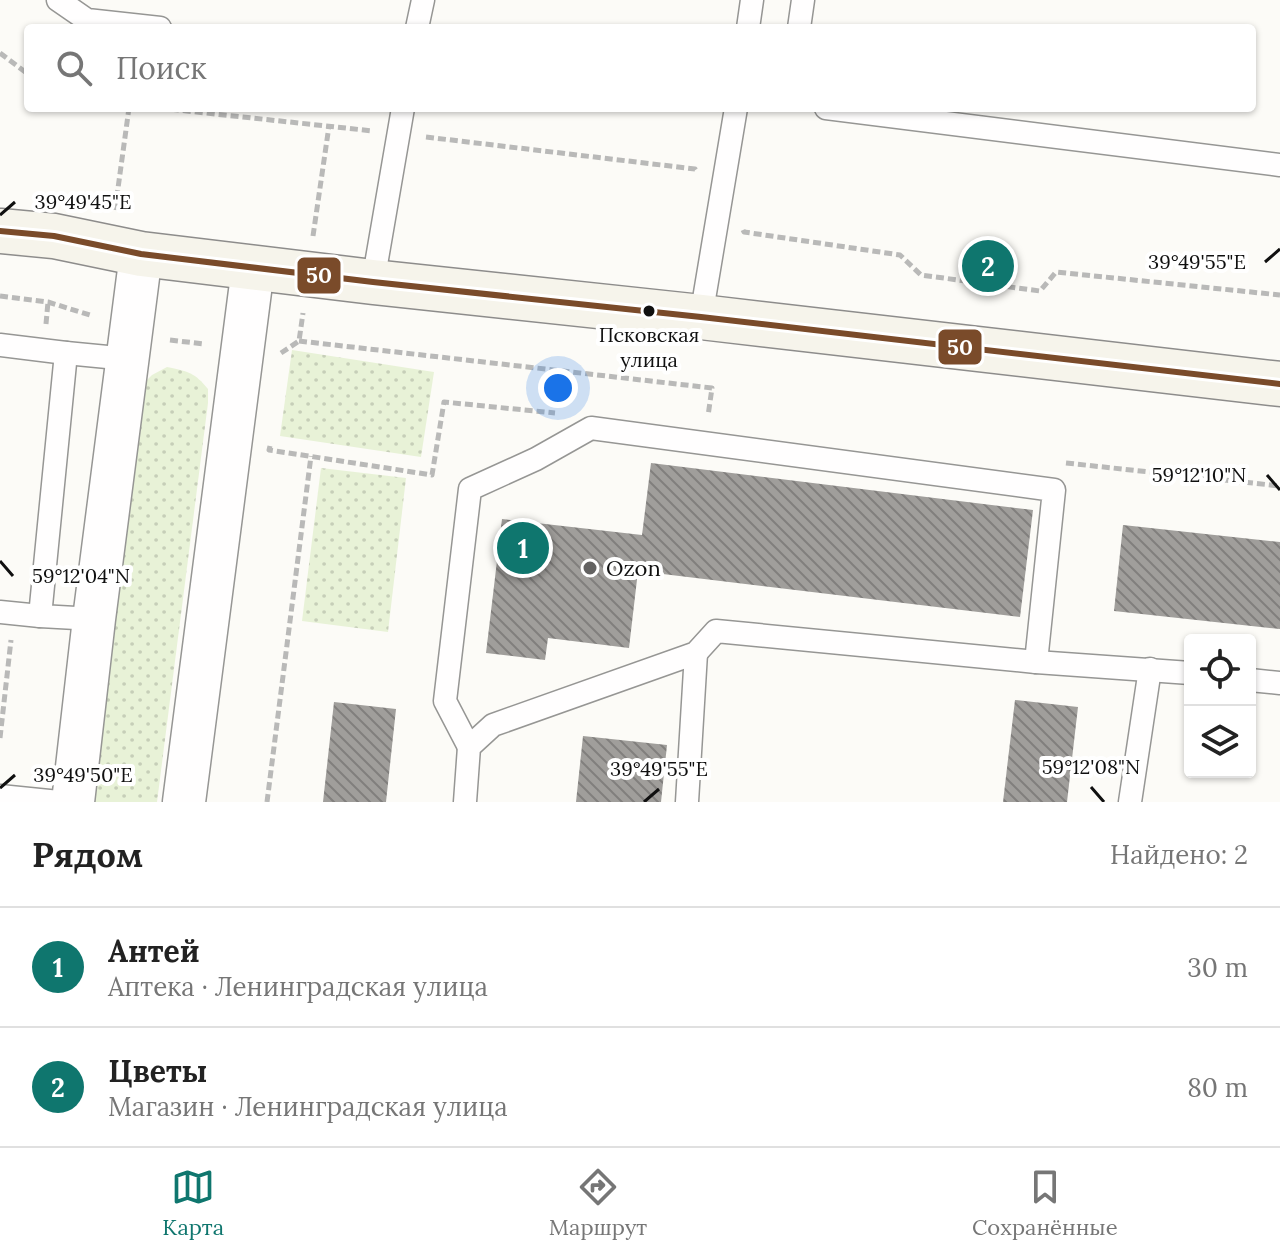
<!DOCTYPE html>
<html lang="ru">
<meta charset="utf-8">
<style>
body{margin:0;font-family:Lora,serif;background:#f2f2f2;color:#222}
.controls{position:absolute;right:24px;bottom:24px;display:grid;overflow:hidden;border-radius:8px;box-shadow:0 2px 6px #0004}
.controls button{width:72px;height:72px;display:grid;place-items:center;padding:0;border:0;border-bottom:2px solid #e0e0e0;background:#fff;color:#222;font:40px sans-serif}
.you{position:absolute;left:558px;top:388px;width:28px;height:28px;margin:-20px;border:6px solid #fff;border-radius:50%;background:#1a73e8;box-shadow:0 0 0 12px #1a73e833}
.badge{display:grid;place-items:center;width:52px;height:52px;border-radius:50%;background:#0f766e;color:#fff;font-size:26px;font-weight:700}
.pin{position:absolute;translate:-50% -50%;border:4px solid #fff;box-shadow:0 2px 8px #0006}
.list{margin:0;padding:0;list-style:none}
h2{display:flex;justify-content:space-between;align-items:center;height:104px;margin:0;padding:0 32px;font-size:34px}
h2 small{font-size:26px;font-weight:400;color:#767676}
.list li{display:grid;grid-template-columns:52px 1fr auto;gap:24px;align-items:center;box-sizing:border-box;height:120px;padding:0 32px;border-top:2px solid #e0e0e0}
.list b{display:block;font-size:30px;white-space:nowrap}
.list p{margin:0;font-size:26px;white-space:nowrap;color:#767676}
.list em{font-size:26px;font-style:normal;color:#767676}
.icon{flex:none;width:44px;height:44px;fill:none;stroke:currentColor;stroke-width:2;stroke-linecap:round;stroke-linejoin:round}
.map{position:relative;flex:none;width:1280px;height:802px;overflow:hidden}
.search{position:absolute;background:#fff;box-shadow:0 2px 6px #0004;left:24px;right:24px;top:24px;height:88px;display:flex;align-items:center;gap:20px;box-sizing:border-box;padding:0 28px;border-radius:8px;color:#767676;font-size:30px}
.sheet{height:344px;background:#fff}
nav{display:flex;justify-content:space-around;align-items:center;box-sizing:border-box;height:112px;border-top:2px solid #e0e0e0;background:#fff;font-size:22px;color:#767676}
nav a{display:grid;justify-items:center;gap:4px}
nav .on{color:#0f766e}
.map>svg:first-child{display:block}
.grass{fill:url(#grass-dots)}
.building{fill:url(#building-back-hatch)}
.lines{fill:none;stroke-linecap:round;stroke-linejoin:round}
.service-casing{stroke:#969694;stroke-width:25}
.minor-casing{stroke:#969694;stroke-width:45}
.secondary-casing{stroke:#8d8c8b;stroke-width:47}
.path{stroke:#b9b9b8;stroke-width:5;stroke-dasharray:8 4;stroke-linecap:butt}
.service{stroke:#fffefe;stroke-width:22}
.minor{stroke:#fffefe;stroke-width:42}
.secondary{stroke:#f6f4eb;stroke-width:44}
.bus-1-casing{stroke:#fff;stroke-width:12}
.bus-1{stroke:#7a4b2a;stroke-width:6}
.ticks{fill:none;stroke:#101010;stroke-width:3}
.bus-dot{fill:#101010;stroke:#fff;stroke-width:3}
.poi-dot{fill:#636261;stroke:#fff;stroke-width:3}
.labels{text-anchor:middle;dominant-baseline:central;stroke-width:8;stroke-linejoin:round;paint-order:stroke}
.bus-label{font-size:20px;fill:#101010;stroke:#fff}
.poi-label{font-size:22px;fill:#101010;stroke:#fff;text-anchor:start}
.ticks-label{font-size:20px;text-anchor:middle;fill:#101010;stroke:#fff;stroke-width:8;stroke-linejoin:round;paint-order:stroke}
.line-badge{stroke:#fff;stroke-width:3}
.badge-label{font-size:22px;text-anchor:middle;font-weight:bold;fill:#fff}
</style>
<div class="map">
<svg width="1280" height="802" viewBox="0 0 1280 802">
<defs>
<pattern id="grass-dots" width="8" height="8" patternUnits="userSpaceOnUse" patternTransform="scale(2)"><rect width="8" height="8" fill="#e8f2d7"/><path d="M2 2h.1M6 6h.1" fill="none" stroke="#c6ceb8" stroke-width="1.8" stroke-linecap="round"/></pattern>
<pattern id="building-back-hatch" width="6" height="6" patternUnits="userSpaceOnUse" patternTransform="scale(2)"><rect width="6" height="6" fill="#a09e9b"/><path d="M-1 5l2 2M0 0l6 6M5-1l2 2" fill="none" stroke="#817f7d"/></pattern>
</defs>
<rect width="100%" height="100%" fill="#fcfbf7"/>
<g class="grass">
<polygon points="292,350 434,372 421,457 280,436"/>
<path d="M167,367C188,371 195,373 208,389V403L157,802H87L143,384L152,375Z"/>
<polygon points="321,468 406,478 388,632 302,621"/>
</g>
<g class="building">
<polygon points="651,463 1033,510 1020,617 638,571 629,648 548,638 545,660 486,653 502,519 642,535"/>
<polygon points="1123,525 1280,542 1280,629 1114,611"/>
<polygon points="1015,700 1078,707 1067,802 1003,802"/>
<polygon points="334,702 396,709 386,802 323,802"/>
<polygon points="583,736 667,745 661,802 576,802"/>
</g>
<g class="lines">
<g class="service-casing">
<g id="service">
<polyline points="58,0 87,20 160,28"/>
<polyline points="417,28 423,0"/>
<polyline points="748,28 752,0"/>
<polyline points="799,28 803,0"/>
<polyline points="826,108 1280,165"/>
<polyline points="373,282 403,108"/>
<polyline points="701,317 736,108"/>
<polyline points="0,345 66,353 40,616 94,619"/>
<polyline points="66,353 128,359"/>
<polyline points="0,612 40,616"/>
<polyline points="1250,680 1280,683"/>
<polyline points="469,747 445,701 470,489 536,459 591,428 1054,490 1036,662"/>
<polyline points="0,796 59,802"/>
<polyline points="465,802 469,747 493,725 696,653 716,631 1036,662 1190,673"/>
<polyline points="687,802 696,653"/>
<polyline points="1130,802 1150,669"/>
</g>
</g>
<g class="minor-casing">
<g id="minor">
<polyline points="73,802 94,619 141,254"/>
<polyline points="184,802 253,268"/>
</g>
</g>
<g class="secondary-casing">
<polyline id="secondary" points="0,231 54,236 141,254 373,282 701,317 1280,384"/>
</g>
<g class="path">
<polyline points="0,53 28,74"/>
<polyline points="159,108 373,131"/>
<polyline points="426,137 695,169 697,172"/>
<polyline points="115,210 129,108"/>
<polyline points="743,230 744,232 900,255 921,275 1040,291 1056,272 1280,295"/>
<polyline points="313,236 329,126"/>
<polyline points="0,296 48,302 93,316"/>
<polyline points="46,324 48,302"/>
<polyline points="170,340 204,344"/>
<polyline points="299,341 712,388 708,416"/>
<polyline points="281,353 299,341 303,313"/>
<polyline points="270,446 269,450 432,475 444,402 555,413"/>
<polyline points="1066,463 1280,486"/>
<polyline points="0,738 11,640"/>
<polyline points="267,802 311,456"/>
</g>
<use href="#service" class="service"/>
<use href="#minor" class="minor"/>
<use href="#secondary" class="secondary"/>
<g class="bus-1-casing">
<polyline id="bus-1" points="0,231 54,236 141,254 373,282 701,317 1280,384"/>
</g>
<use href="#bus-1" class="bus-1"/>
</g>
<path class="ticks" d="M0,215L15,202M1265,262L1280,249M1267,475L1280,490M0,561L13,576M1091,787L1104,802M0,788L15,775M644,802L659,789"/>
<circle class="bus-dot" cx="649" cy="311" r="7"/>
<circle class="poi-dot" cx="590" cy="568" r="8"/>
<g class="labels">
<g class="bus-label">
<text x="649" y="334">Псковская<tspan x="649" dy="25">улица</tspan></text>
</g>
<g class="poi-label">
<text x="606" y="568">Ozon</text>
</g>
</g>
<g class="ticks-label">
<text x="83" y="209">39°49'45"E</text>
<text x="1197" y="269">39°49'55"E</text>
<text x="1199" y="482">59°12'10"N</text>
<text x="81" y="583">59°12'04"N</text>
<text x="1091" y="774">59°12'08"N</text>
<text x="659" y="776">39°49'55"E</text>
<text x="83" y="782">39°49'50"E</text>
</g>
<g class="line-badge">
<rect x="296" y="256" width="46" height="39" rx="8" fill="#7a4b2a"/>
<rect x="937" y="328" width="46" height="38" rx="8" fill="#7a4b2a"/>
</g>
<g class="badge-label">
<text x="319" y="283">50</text>
<text x="960" y="355">50</text>
</g>
</svg>
<div class="controls">
<button><svg class="icon" aria-label="locate" viewBox="0 0 24 24"><circle cx="12" cy="12" r="6"/><path d="M12 2v4M12 18v4M2 12h4M18 12h4"/></svg></button>
<button><svg class="icon" aria-label="layers" viewBox="0 0 24 24"><path d="M12 4l9 5-9 5-9-5zM3 14l9 5 9-5"/></svg></button>
</div>
<div class="you"></div>
<div class="pin badge" style="left:523px;top:548px">1</div>
<div class="pin badge" style="left:988px;top:266px">2</div>
<div class="search"><svg class="icon" aria-label="search" viewBox="0 0 24 24"><circle cx="10" cy="10" r="6"/><path d="M15 15l6 6"/></svg>Поиск</div>
</div>
<section class="sheet">
<h2>Рядом<small>Найдено: 2</small></h2>
<ul class="list">
<li><span class="badge">1</span><div><b>Антей</b><p>Аптека · Ленинградская улица</p></div><em>30 m</em></li>
<li><span class="badge">2</span><div><b>Цветы</b><p>Магазин · Ленинградская улица</p></div><em>80 m</em></li>
</ul>
</section>
<nav>
<a class="on"><svg class="icon" aria-label="map" viewBox="0 0 24 24"><path d="M3 6l6-2 6 2 6-2v14l-6 2-6-2-6 2zM9 4v14M15 6v14"/></svg>Карта</a>
<a><svg class="icon" aria-label="directions" viewBox="0 0 24 24"><path d="M12 3l9 9-9 9-9-9zM9 14v-3h6M13 9l2 2-2 2"/></svg>Маршрут</a>
<a><svg class="icon" aria-label="saved" viewBox="0 0 24 24"><path d="M7 4h10v16l-5-4-5 4z"/></svg>Сохранённые</a>
</nav>
